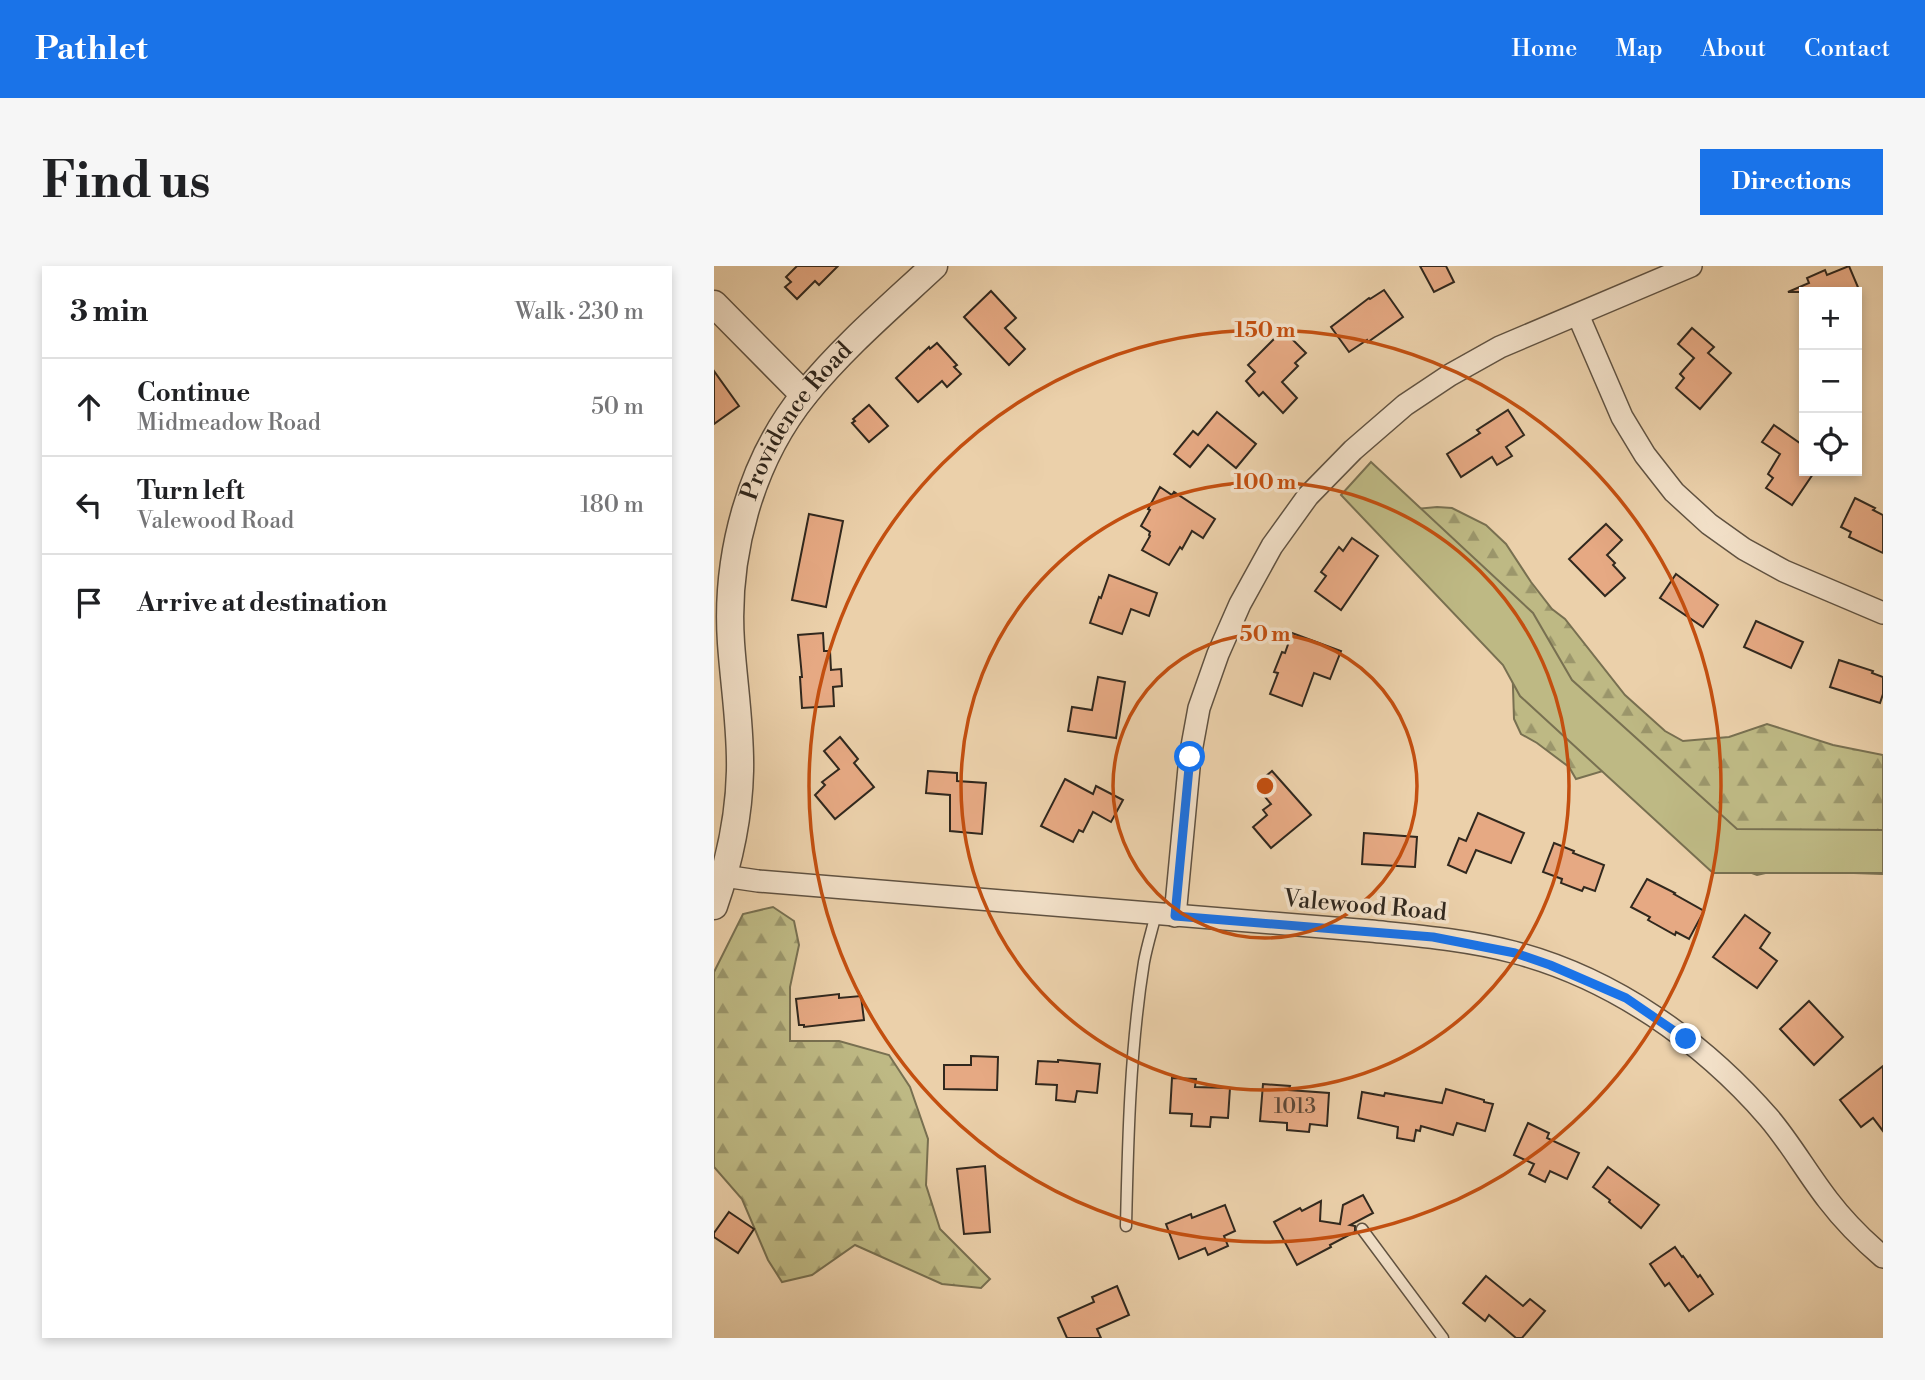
<!DOCTYPE html>
<meta charset="utf-8">
<style>
body{margin:0;font-family:"Libre Bodoni",serif;background:#f6f6f6;color:#202124}
.controls{position:absolute;right:21px;top:21px;display:grid;overflow:hidden;border-radius:0px;box-shadow:0 4px 10px #0003}
.controls button{width:63px;height:63px;display:grid;place-items:center;padding:0;border:0;border-bottom:2px solid #e0e0e0;background:#fff;color:#202124;font:35px sans-serif}
.stop{position:absolute;width:21px;height:21px;margin:-16px;border:5px solid #1a73e8;border-radius:50%;background:#fff}
.stop.end{background:#1a73e8;border-color:#fff;box-shadow:0 2px 7px #0008}
.list{margin:0;padding:0;list-style:none}
h2{display:flex;justify-content:space-between;align-items:center;height:91px;margin:0;padding:0 28px;font-size:30px}
h2 small{font-size:23px;font-weight:400;color:#757577}
.list li{display:grid;grid-template-columns:46px 1fr auto;gap:21px;align-items:center;box-sizing:border-box;height:98px;padding:0 28px;border-top:2px solid #e0e0e0}
.list b{display:block;font-size:26px;white-space:nowrap}
.list p{margin:0;font-size:23px;white-space:nowrap;color:#757577}
.list em{font-size:23px;font-style:normal;color:#757577}
.icon{flex:none;width:38px;height:38px;fill:none;stroke:currentColor;stroke-width:2;stroke-linecap:round;stroke-linejoin:round}
.map{position:relative;flex:none;width:1169px;height:1072px;overflow:hidden;border-radius:0px}
header{display:flex;align-items:center;gap:42px;box-sizing:border-box;height:98px;padding:0 35px;background:#1a73e8;color:#fff}
header strong{font-size:33px}
nav{display:flex;gap:38px;margin-inline-start:auto;font-size:24px}
.intro{display:flex;align-items:center;justify-content:space-between;box-sizing:border-box;height:168px;padding:0 42px}
h1{margin:0;font-size:49px}
.button{padding:18px 32px;border-radius:0px;background:#1a73e8;color:#fff;font-size:24px;font-weight:700}
main{display:flex;gap:42px;padding:0 42px}
aside{flex:1;background:#fff;border-radius:0px;box-shadow:0 4px 10px #0003}
.map>svg:first-child{display:block}
.forest{fill:url(#forest-firs);stroke:#787051;stroke-width:2}
.park{fill:#beb984;stroke:#787051;stroke-width:2}
.building{fill:#e6a983;stroke:#31281e;stroke-width:2}
.lines{fill:none;stroke-linecap:round;stroke-linejoin:round}
.service-casing{stroke:#605241;stroke-width:13}
.minor-casing{stroke:#605241;stroke-width:24}
.tertiary-casing{stroke:#605241;stroke-width:29}
.service{stroke:#f2e0c8;stroke-width:10}
.minor{stroke:#f2e0c8;stroke-width:21}
.tertiary{stroke:#f2e0c8;stroke-width:26}
.route{stroke:#1a73e8;stroke-width:9}
.ring{fill:none;stroke:#c34f10;stroke-width:3.5}
.labels{text-anchor:middle;dominant-baseline:central;stroke-width:7;stroke-linejoin:round;paint-order:stroke}
.number-label{font-size:21px;fill:#5e4837}
.street-label{font-size:24px;fill:#31281e;stroke:#f2e0c8}
.centre{fill:#c34f10;stroke:#f2e0c8;stroke-width:3.5}
.ring-label{font-size:21px;text-anchor:middle;font-weight:bold;fill:#c34f10;stroke:#f2e0c8;stroke-width:7;stroke-linejoin:round;paint-order:stroke}
</style>
<header>
<strong>Pathlet</strong>
<nav><a>Home</a><a>Map</a><a>About</a><a>Contact</a></nav>
</header>
<div class="intro"><h1>Find us</h1><a class="button">Directions</a></div>
<main>
<aside>
<h2>3 min<small>Walk · 230 m</small></h2>
<ul class="list">
<li><svg class="icon" aria-label="ahead" viewBox="0 0 24 24"><path d="M12 20V5M6 11l6-6 6 6"/></svg><div><b>Continue</b><p>Midmeadow Road</p></div><em>50 m</em></li>
<li><svg class="icon" aria-label="left" viewBox="0 0 24 24"><path d="M17 20v-9H6M10 6l-5 5 5 5"/></svg><div><b>Turn left</b><p>Valewood Road</p></div><em>180 m</em></li>
<li><svg class="icon" aria-label="arrive" viewBox="0 0 24 24"><path d="M6 21V4h12l-3 4 3 4H6"/></svg><div><b>Arrive at destination</b></div></li>
</ul>
</aside>
<div class="map">
<svg width="1169" height="1072" viewBox="0 0 1169 1072">
<defs>
<pattern id="forest-firs" width="22" height="20" patternUnits="userSpaceOnUse" patternTransform="scale(1.75)"><rect width="22" height="20" fill="#beb984"/><path d="M5 1l3.5 6h-7zM16 11l3.5 6h-7z" fill="#9b966b"/></pattern>
</defs>
<rect width="100%" height="100%" fill="#ebd0aa"/>
<filter id="stains"><feTurbulence type="fractalNoise" baseFrequency=".00286" numOctaves="4"/><feColorMatrix values="0 0 0 0 .2 0 0 0 0 .09 0 0 0 0 .02 0 0 0 .5 -.17"/></filter>
<radialGradient id="worn" r=".72"><stop offset=".6" stop-color="#630" stop-opacity="0"/><stop offset="1" stop-color="#630" stop-opacity=".3"/></radialGradient>
<g class="forest">
<polygon points="723,241 738,242 772,259 792,278 817,316 838,343 851,353 911,429 951,465 969,475 1015,471 1053,458 1119,479 1169,489 1169,608 1140,607 1113,600 1069,603 1043,609 1030,604 892,504 862,513 855,501 823,477 807,468 800,453 798,390 701,243"/>
<polygon points="59,641 80,655 85,679 76,721 76,775 125,775 175,789 196,821 214,873 212,919 226,963 276,1013 267,1022 228,1018 141,979 98,1009 68,1016 54,994 28,933 0,901 0,706 29,648"/>
</g>
<polygon class="park" points="657,196 819,347 858,414 1023,563 1169,564 1169,607 999,607 806,430 789,399 627,229"/>
<g class="building">
<polygon points="83,0 124,0 105,19 101,15 83,33 71,21 77,16 72,11"/>
<polygon points="706,0 732,0 740,16 720,26"/>
<polygon points="1135,0 1146,26 1074,26 1095,17 1093,12 1111,4 1113,9"/>
<polygon points="670,24 689,51 654,76 653,74 635,86 617,61 655,32 656,33"/>
<polygon points="277,25 302,52 291,62 311,83 295,99 250,51"/>
<polygon points="978,62 1000,81 994,87 1017,107 986,143 962,122 970,112 966,108 980,92 964,78"/>
<polygon points="569,64 592,87 581,97 584,100 568,116 583,132 569,147 549,126 545,130 532,115 541,106 534,99"/>
<polygon points="223,77 243,99 240,101 247,108 233,121 228,115 204,136 182,112 215,81 216,83"/>
<polygon points="0,105 25,140 0,158"/>
<polygon points="155,139 174,160 155,176 138,157 141,155 139,153"/>
<polygon points="794,144 810,169 792,181 798,190 783,199 778,191 747,211 733,188 766,167 763,164"/>
<polygon points="503,146 542,178 522,202 494,179 476,201 460,188 479,165 484,169"/>
<polygon points="1060,159 1090,180 1090,205 1101,205 1078,239 1052,222 1059,212 1054,208 1066,188 1048,176"/>
<polygon points="446,221 458,229 460,226 501,253 489,272 478,265 468,283 466,281 455,299 428,284 436,270 435,269 436,266 427,260 436,244 434,243"/>
<polygon points="1141,232 1161,242 1159,244 1169,249 1169,287 1135,271 1137,266 1127,261"/>
<polygon points="95,248 129,255 112,341 78,334"/>
<polygon points="892,258 908,274 893,289 901,297 899,299 911,312 891,330 855,293"/>
<polygon points="638,272 664,290 627,344 601,325 612,310 607,306 625,281 629,285"/>
<polygon points="962,308 1004,339 989,361 946,332"/>
<polygon points="395,309 443,327 435,350 417,343 408,368 376,357 385,331 387,332"/>
<polygon points="1042,355 1089,376 1077,402 1030,381"/>
<polygon points="109,367 110,385 116,385 117,404 127,403 128,420 119,421 120,440 88,442 86,411 88,411 84,369"/>
<polygon points="578,367 627,385 616,413 600,407 588,440 556,428 564,407 560,406 568,386 571,387"/>
<polygon points="1125,394 1159,405 1158,407 1169,411 1169,428 1166,437 1116,421"/>
<polygon points="384,411 411,416 402,472 354,465 358,441 378,444"/>
<polygon points="126,471 144,493 140,497 160,521 121,553 101,529 111,519 108,516 125,503 110,485"/>
<polygon points="214,505 243,507 243,515 272,517 268,568 236,565 236,529 212,527"/>
<polygon points="558,505 597,549 557,582 539,561 553,549 549,544 557,538 541,519"/>
<polygon points="351,513 379,528 382,520 409,534 397,556 379,546 369,566 365,564 359,576 327,560"/>
<polygon points="764,547 810,567 797,597 762,584 752,607 734,599 745,572 752,575"/>
<polygon points="650,567 703,571 701,601 648,598"/>
<polygon points="840,577 860,585 859,587 890,599 881,625 870,621 868,625 847,617 848,613 829,606"/>
<polygon points="933,613 961,627 960,628 990,645 975,673 962,666 961,669 934,654 936,651 917,641"/>
<polygon points="1031,649 1056,667 1046,682 1063,695 1043,722 999,691"/>
<polygon points="125,728 125,732 147,730 150,754 90,761 90,759 85,759 82,733"/>
<polygon points="1095,735 1129,771 1100,799 1066,763"/>
<polygon points="257,790 284,791 283,824 230,823 230,799 257,799"/>
<polygon points="344,794 386,798 383,827 363,825 361,836 342,834 343,819 322,818 324,795 344,796"/>
<polygon points="1169,800 1169,865 1159,852 1147,861 1126,834"/>
<polygon points="458,812 482,813 481,821 516,822 514,852 497,851 496,861 477,860 478,848 456,847"/>
<polygon points="549,818 576,820 575,824 615,827 613,860 596,858 595,866 573,864 573,857 546,855"/>
<polygon points="732,823 770,834 770,836 779,838 771,865 743,857 739,869 707,860 706,865 702,864 700,875 683,872 684,861 644,852 648,826 670,830 671,827 728,837"/>
<polygon points="814,857 835,867 833,872 865,887 853,913 836,905 831,916 815,908 820,898 800,889"/>
<polygon points="271,900 276,966 250,968 243,903"/>
<polygon points="894,901 945,939 927,962 895,936 896,934 879,921"/>
<polygon points="649,929 659,947 636,959 641,960 641,966 616,979 617,981 583,999 560,956 586,942 588,945 607,935 606,955 626,958 629,939"/>
<polygon points="511,939 521,965 510,970 514,980 494,989 491,982 465,993 452,958 477,948 478,952"/>
<polygon points="15,946 40,963 24,987 0,971 0,967"/>
<polygon points="961,981 968,991 969,990 984,1011 986,1009 999,1028 975,1045 955,1017 951,1020 936,998"/>
<polygon points="772,1010 809,1040 816,1033 831,1045 808,1072 802,1072 775,1049 771,1055 749,1037"/>
<polygon points="403,1020 415,1049 383,1063 387,1072 353,1072 344,1052 380,1036 378,1031"/>
</g>
<g class="lines">
<g class="service-casing">
<g id="service">
<path d="M412,960C414,872 416,783 430,696C433,680 438,664 442,648"/>
<polyline points="648,963 729,1072"/>
</g>
</g>
<g class="minor-casing">
<g id="minor">
<polyline points="864,49 908,151 931,189 960,226 995,258 1030,283 1070,305 1169,347"/>
<path d="M10,610L44,615L657,665C705,670 753,674 799,686C899,712 988,775 1055,852C1077,878 1093,907 1114,934C1130,955 1149,974 1169,991"/>
<polyline points="461,650 476,491 485,442 504,388 526,338 558,280 594,230 639,184 691,139 736,109 786,81 977,0"/>
</g>
</g>
<g class="tertiary-casing">
<g id="tertiary">
<polyline points="0,38 90,129"/>
<path id="s1" d="M0,640C15,597 25,551 26,505C27,462 20,420 17,377C11,290 36,196 91,128C129,81 176,41 220,0"/>
</g>
</g>
<use href="#service" class="service"/>
<use href="#minor" class="minor"/>
<use href="#tertiary" class="tertiary"/>
</g>
<g class="lines">
<polyline class="route" points="476,491 461,650 719,671 801,687 836,699 912,732 972,773"/>
</g>
<g class="ring">
<circle cx="551" cy="520" r="152"/>
<circle cx="551" cy="520" r="304"/>
<circle cx="551" cy="520" r="456"/>
</g>
<g class="labels">
<g class="number-label">
<text x="581" y="841">1013</text>
</g>
<g class="street-label">
<text stroke="none"><textPath href="#s1" startOffset="504">Providence Road</textPath></text>
<text transform="translate(651 640) rotate(5)">Valewood Road</text>
</g>
</g>
<circle cx="551" cy="520" r="10" class="centre"/>
<g class="ring-label">
<text x="551" y="71">150 m</text>
<text x="551" y="223">100 m</text>
<text x="551" y="375">50 m</text>
</g>
<rect width="100%" height="100%" filter="url(#stains)"/>
<rect width="100%" height="100%" fill="url(#worn)"/>
</svg>
<div class="controls">
<button>+</button>
<button>−</button>
<button><svg class="icon" aria-label="locate" viewBox="0 0 24 24"><circle cx="12" cy="12" r="6"/><path d="M12 2v4M12 18v4M2 12h4M18 12h4"/></svg></button>
</div>
<div class="stop" style="left:476px;top:491px"></div>
<div class="stop end" style="left:972px;top:773px"></div>
</div>
</main>
